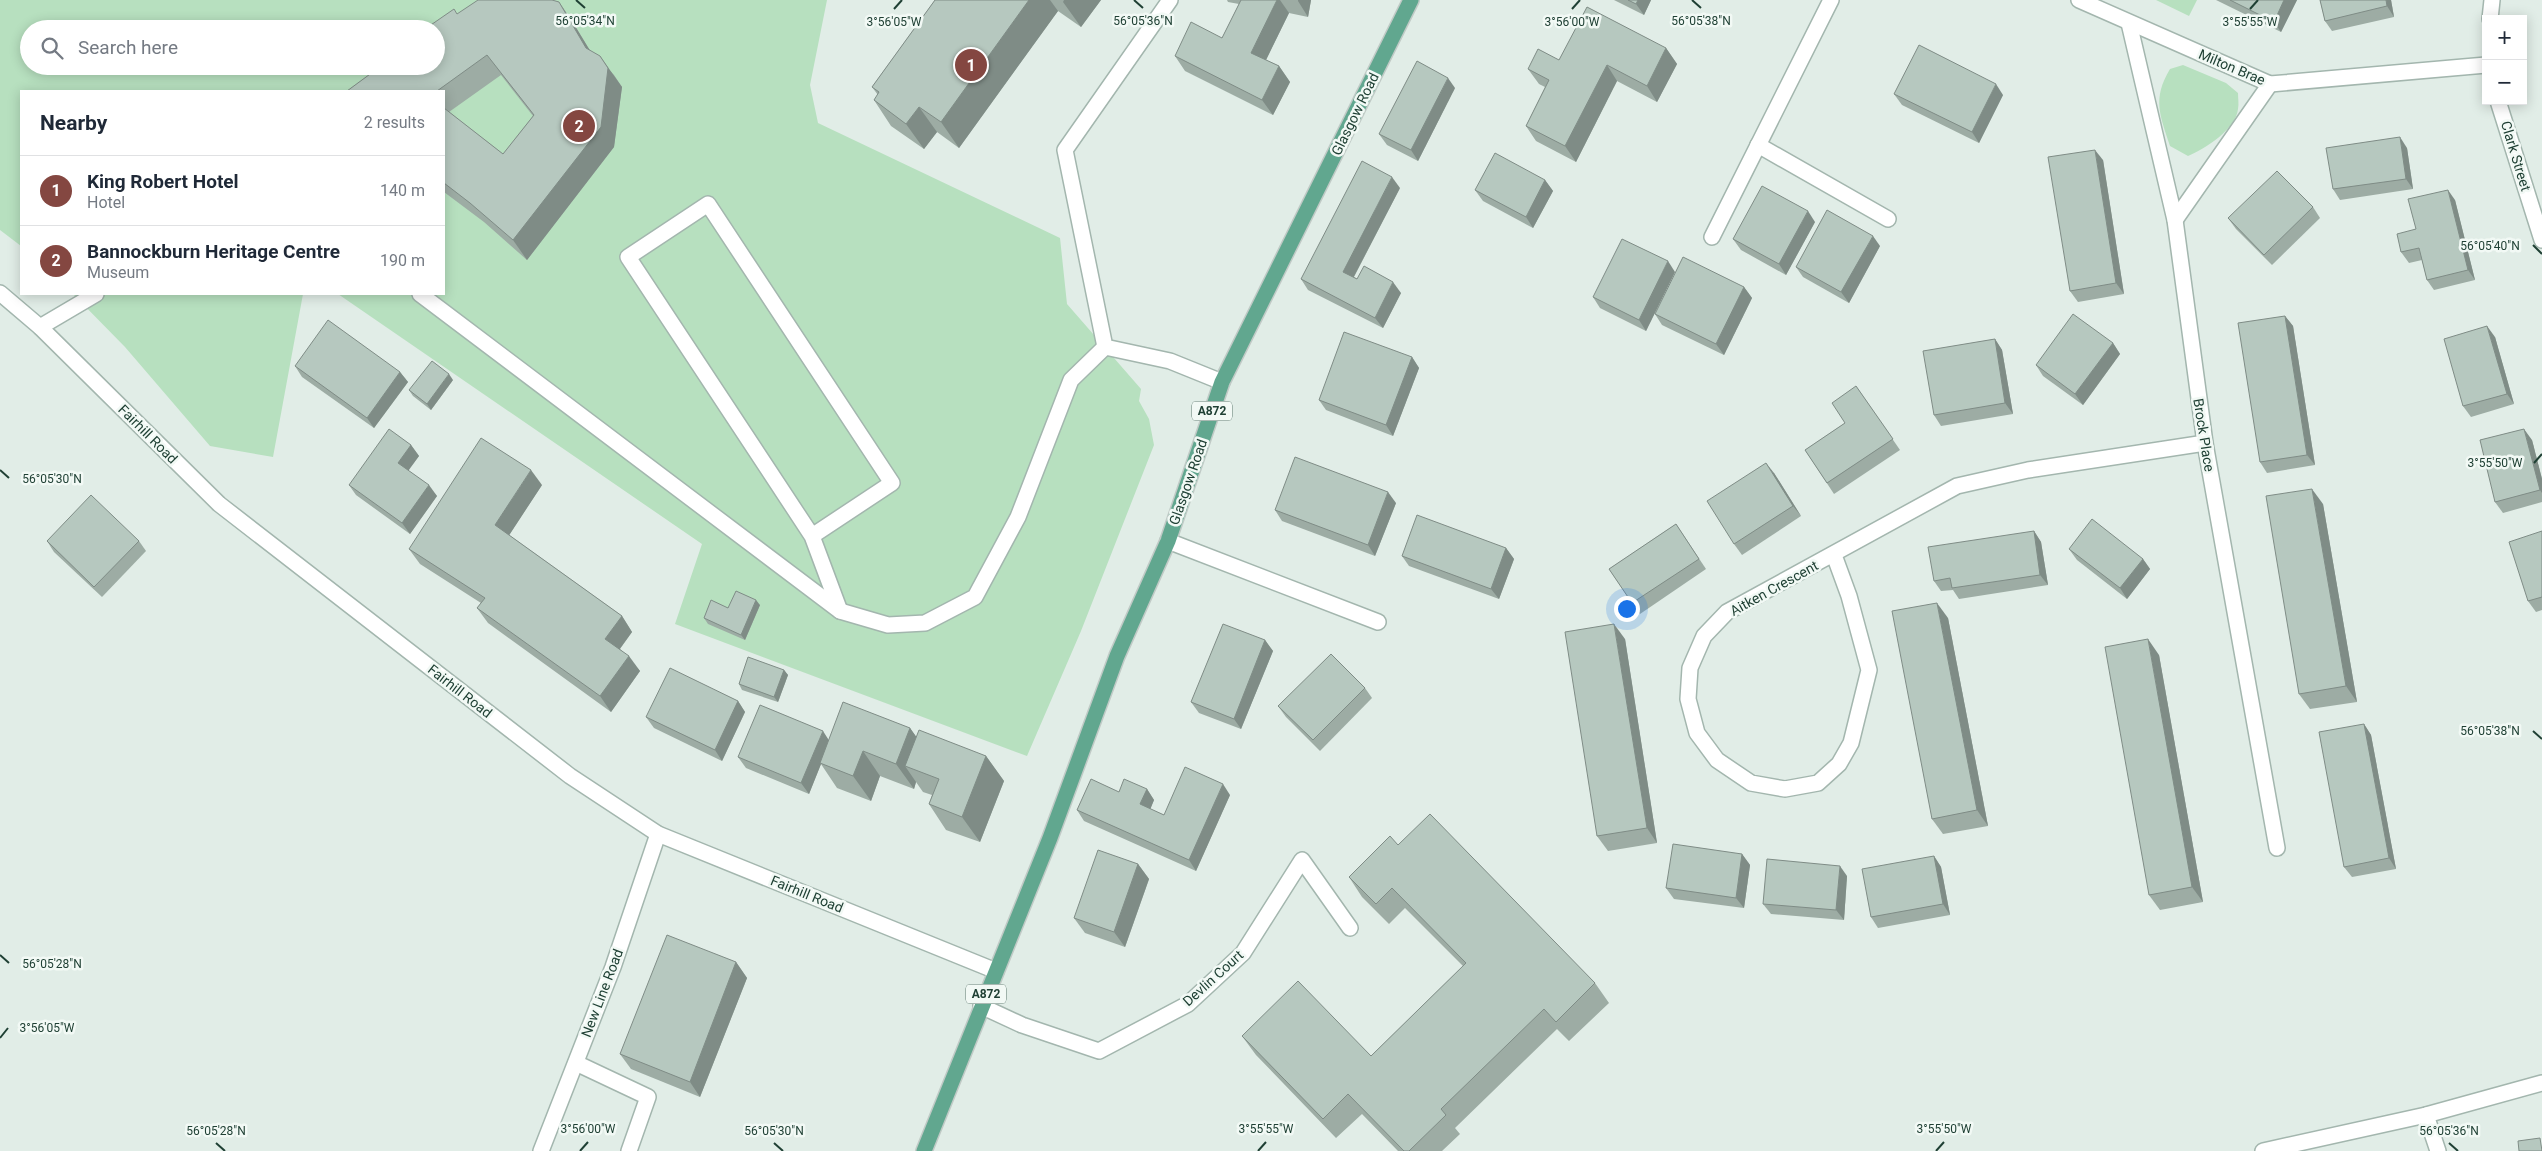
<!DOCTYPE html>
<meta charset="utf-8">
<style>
body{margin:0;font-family:Roboto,sans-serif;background:#f6f6f7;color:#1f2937}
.controls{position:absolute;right:15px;top:15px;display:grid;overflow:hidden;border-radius:0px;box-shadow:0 2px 12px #0003}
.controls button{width:45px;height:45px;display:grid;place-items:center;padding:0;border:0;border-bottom:1px solid #e0e1e3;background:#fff;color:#1f2937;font:25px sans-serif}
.you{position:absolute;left:1626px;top:608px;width:18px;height:18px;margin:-12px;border:4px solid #fff;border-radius:50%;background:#1a73e8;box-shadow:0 0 0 8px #1a73e833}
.badge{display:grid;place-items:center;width:32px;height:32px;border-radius:50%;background:#844741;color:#fff;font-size:16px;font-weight:700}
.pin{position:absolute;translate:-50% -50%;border:2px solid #fff;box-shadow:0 1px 5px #0006}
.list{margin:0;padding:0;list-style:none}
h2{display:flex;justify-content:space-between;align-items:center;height:65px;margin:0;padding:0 20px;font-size:21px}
h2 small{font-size:16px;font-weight:400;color:#747a83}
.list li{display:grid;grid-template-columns:32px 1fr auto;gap:15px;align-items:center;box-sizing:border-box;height:70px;padding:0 20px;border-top:1px solid #e0e1e3}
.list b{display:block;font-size:19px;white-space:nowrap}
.list p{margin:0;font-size:16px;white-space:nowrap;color:#747a83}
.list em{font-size:16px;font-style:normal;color:#747a83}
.icon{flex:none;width:28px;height:28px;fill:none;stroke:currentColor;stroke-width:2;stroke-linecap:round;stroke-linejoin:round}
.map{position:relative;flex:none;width:2542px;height:1151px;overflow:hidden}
.search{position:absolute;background:#fff;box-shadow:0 2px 12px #0003;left:20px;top:20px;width:425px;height:55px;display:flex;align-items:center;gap:12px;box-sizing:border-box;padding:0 18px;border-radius:28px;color:#747a83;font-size:19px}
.panel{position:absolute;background:#fff;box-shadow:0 2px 12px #0003;left:20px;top:90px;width:425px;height:205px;border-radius:0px}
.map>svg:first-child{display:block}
.green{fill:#b7e0bf;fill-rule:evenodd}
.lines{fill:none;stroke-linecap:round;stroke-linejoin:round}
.minor-casing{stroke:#a3b6ae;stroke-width:18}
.major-casing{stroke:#c0cac6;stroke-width:18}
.minor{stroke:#fff;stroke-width:15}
.major{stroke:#61a78f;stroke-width:15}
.wall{fill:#9daca4;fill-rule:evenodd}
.shaded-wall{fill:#7f8c86}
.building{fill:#b6c8bf;stroke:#7f8c86}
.ticks{fill:none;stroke:#1f4034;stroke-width:2}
.labels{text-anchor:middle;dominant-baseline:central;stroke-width:5;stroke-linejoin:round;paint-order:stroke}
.shield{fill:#f2f9f5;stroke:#5e786e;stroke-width:1}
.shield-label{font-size:12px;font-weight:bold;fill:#1f4034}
.street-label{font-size:14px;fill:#1f4034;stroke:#f2f9f5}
.ticks-label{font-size:12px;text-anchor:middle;fill:#1f4034;stroke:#f2f9f5;stroke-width:5;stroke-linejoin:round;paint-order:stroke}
</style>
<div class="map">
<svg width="2542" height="1151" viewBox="0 0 2542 1151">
<rect width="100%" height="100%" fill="#e1ede7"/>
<g class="green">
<path d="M0,0H827L810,85L818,123L1060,238L1067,304L1141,389L1139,401L1149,419L1154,445L1081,631L1027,756L675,624L702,544L338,294H444V91H21V246L0,230ZM29,29H436V66H29Z"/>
<polygon points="2156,0 2197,0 2189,16"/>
<path d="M2183,65L2226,83L2238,93C2238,98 2239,104 2238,109C2236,129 2205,149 2188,156L2170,146C2160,115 2152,99 2170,69Z"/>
<polygon points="73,294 303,294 273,457 210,446 125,347"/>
</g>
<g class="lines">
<g class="minor-casing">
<g id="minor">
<polyline points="1170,0 1065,150 1105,347 1170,361 1222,382"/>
<polyline points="2079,0 2270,84 2486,65"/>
<polyline points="2490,19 2492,0"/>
<polyline points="2129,23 2175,220 2205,443 2277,848"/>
<polyline points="2498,101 2542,240"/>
<polyline points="1758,145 1888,219"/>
<polyline points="2175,220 2270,84"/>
<polyline points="1712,237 1831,0"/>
<polyline points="0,293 40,327 219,504 570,776 658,834 996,971"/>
<polyline points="420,294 840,611 888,625 925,623 975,597 1018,517 1071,380 1105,347"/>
<polyline points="40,327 96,294"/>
<polyline points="812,536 892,483 708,204 628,257 812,536 840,611"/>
<polyline points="1168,541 1378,622"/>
<polyline points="1834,555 1849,596 1869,670 1851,743 1839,764 1818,783 1785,789 1751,783 1717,760 1697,733 1688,699 1690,668 1704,636 1727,612 1957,486 2028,470 2205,443"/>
<polyline points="981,1006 1022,1025 1099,1051 1188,1004 1243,953 1302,860 1350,928"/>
<polyline points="576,1063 648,1097 629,1151"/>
<polyline points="2426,1115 2438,1151"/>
<polyline points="541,1151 613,967 658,834"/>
<polyline points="2263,1151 2426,1115 2542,1083"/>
</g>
</g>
<g class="major-casing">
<polyline id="major" points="924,1151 1050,838 1117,656 1168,541 1222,382 1411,0"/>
</g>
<use href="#minor" class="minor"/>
<use href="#major" class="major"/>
</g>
<g class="wall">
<polygon points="935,0 1101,0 1081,27 1058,11 959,148 937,132 924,149 891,126 874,100 878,95 872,87"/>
<polygon points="1227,0 1311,0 1308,17 1289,13 1266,60 1279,66 1290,82 1273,115 1185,71 1175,56 1222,38 1239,4 1228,2"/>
<polygon points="1614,0 1651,0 1644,15"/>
<polygon points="2216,0 2297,0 2281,32"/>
<polygon points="2320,0 2391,0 2394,17 2332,31 2325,21"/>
<path d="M457,14L572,21L589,49L614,75L622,87L614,147L527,260L484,222L444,192V91H347ZM501,75L533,116L503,154L449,112Z"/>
<polygon points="1666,48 1677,64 1657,102 1617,81 1576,162 1536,141 1526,126 1545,87 1539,84 1528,69 1559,60"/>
<polygon points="1455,88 1418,161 1387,145 1379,134"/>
<polygon points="1894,94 2003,95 1979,143 1902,105"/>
<polygon points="2407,148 2413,189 2340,200 2333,189"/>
<polygon points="2103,160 2124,294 2078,302 2070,291"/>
<polygon points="1545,180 1553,191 1533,228 1483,201 1475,190"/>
<polygon points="1400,188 1354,277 1357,279 1401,293 1383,328 1308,290 1301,279"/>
<polygon points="2455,200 2475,280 2434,290 2427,280 2422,260 2409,263 2401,252 2416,229"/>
<polygon points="2313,207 2320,218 2272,265 2236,229 2228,218"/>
<polygon points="1815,222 1786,275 1741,250 1733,239"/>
<polygon points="1880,246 1849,303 1803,277 1796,267"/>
<polygon points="1675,272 1646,331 1600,308 1593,297"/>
<polygon points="1744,287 1752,298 1724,355 1662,325 1655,314"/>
<polygon points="2285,316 2293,326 2315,465 2267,473 2260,462"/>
<polygon points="2495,337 2514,404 2471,417 2463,406"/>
<polygon points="1995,339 2002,350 2013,414 1941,426 1934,415"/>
<polygon points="2113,343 2120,354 2083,405 2043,376 2036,365"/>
<polygon points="1412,357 1419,368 1393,436 1326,410 1319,400"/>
<polygon points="295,366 400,372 408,382 374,428 302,377"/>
<polygon points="453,380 431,410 413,396 409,390"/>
<polygon points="1856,386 1900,450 1834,494 1805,450 1845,423"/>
<polygon points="2532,440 2542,479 2542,502 2503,513 2495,502"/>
<polygon points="411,445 419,456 408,470 437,496 410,534 356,495 349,485"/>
<polygon points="1774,473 1801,516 1742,555 1734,544"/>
<polygon points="542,485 509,535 622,616 632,632 620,649 640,671 611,712 488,623 477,608 481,603 420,564 409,549"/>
<polygon points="1396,503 1375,556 1282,521 1275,510"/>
<polygon points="2323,504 2357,702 2310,709 2299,694"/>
<polygon points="1676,524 1706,569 1640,614 1609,569"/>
<polygon points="2034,531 2041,542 2048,585 1959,599 1953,590 1941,591 1934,581"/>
<polygon points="2542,531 2542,610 2536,612 2528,601"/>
<polygon points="47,541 139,541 146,551 102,597 54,552"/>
<polygon points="1506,548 1514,559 1499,599 1409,566 1402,556"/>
<polygon points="2069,549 2143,559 2150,569 2127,599 2077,560"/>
<polygon points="760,605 745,640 708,624 704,618 728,608"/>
<polygon points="1948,618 1988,826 1943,834 1932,819"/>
<polygon points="1625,639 1657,843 1608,851 1597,836"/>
<polygon points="1265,640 1273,651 1241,729 1199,713 1191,702"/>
<polygon points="2159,655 2203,902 2160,910 2149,895"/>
<polygon points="784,670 788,675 778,702 742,690 739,684"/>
<polygon points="1365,688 1372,698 1320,751 1286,717 1278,706"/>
<polygon points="738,701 745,712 722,761 654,728 646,717"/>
<polygon points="2364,724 2371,735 2396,869 2352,877 2344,867"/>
<polygon points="910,728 916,737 986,756 1004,781 980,842 946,830 929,804 932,795 923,792 916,782 914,789 880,776 871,801 837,788 821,764 809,794 746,768 738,757"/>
<polygon points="1147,789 1154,800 1150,809 1164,815 1230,795 1196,871 1084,821 1077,810 1119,792"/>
<polygon points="1398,845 1595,983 1609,1003 1569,1041 1557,1029 1455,1128 1460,1134 1442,1151 1398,1151 1362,1114 1336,1138 1256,1055 1242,1036 1371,1056 1463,966 1405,908 1389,924 1362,897 1349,877"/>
<polygon points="1742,854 1750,865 1744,908 1674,899 1666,888"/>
<polygon points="1934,856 1941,867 1950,915 1878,928 1871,917"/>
<polygon points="1138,864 1149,879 1125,947 1085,933 1074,918"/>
<polygon points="1847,876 1844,920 1771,914 1763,904"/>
<polygon points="736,962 747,978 700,1097 631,1069 620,1054"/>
</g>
<g class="shaded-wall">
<polygon points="1029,0 1050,0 1058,11 959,148 941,122"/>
<polygon points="1064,0 1101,0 1081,27 1063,2"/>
<polygon points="1277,0 1280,0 1289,13 1262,68 1251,53"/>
<polygon points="1298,0 1311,0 1308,17 1298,1"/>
<polygon points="1638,0 1651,0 1644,15 1636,4"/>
<polygon points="2284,0 2297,0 2281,32 2274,22"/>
<polygon points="2386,0 2391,0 2394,17 2387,6"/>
<polygon points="559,2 572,21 600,67 586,48"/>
<polygon points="1666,48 1677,64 1657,102 1647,86"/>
<polygon points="600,56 622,87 614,147 527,260 513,240"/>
<polygon points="1607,65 1617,81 1576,162 1565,146"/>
<polygon points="1279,66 1290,82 1273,115 1262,100"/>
<polygon points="1448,78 1455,88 1418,161 1411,150"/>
<polygon points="1996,84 2003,95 1979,143 1972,132"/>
<polygon points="919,107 937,132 924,149 906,124"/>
<polygon points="2400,137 2407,148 2413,189 2406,179"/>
<polygon points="2095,150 2103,160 2124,294 2116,283"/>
<polygon points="1392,177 1400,188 1351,282 1343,272"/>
<polygon points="1545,180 1553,191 1533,228 1526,217"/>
<polygon points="2448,190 2455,200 2475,280 2468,270"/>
<polygon points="1808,211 1815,222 1786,275 1779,264"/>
<polygon points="1873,236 1880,246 1849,303 1841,292"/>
<polygon points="1668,261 1675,272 1646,331 1639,320"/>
<polygon points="1393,282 1401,293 1383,328 1375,318"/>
<polygon points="1744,287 1752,298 1724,355 1716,344"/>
<polygon points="2285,316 2293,326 2315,465 2307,455"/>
<polygon points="2487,326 2495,337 2514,404 2507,394"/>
<polygon points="1995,339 2002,350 2013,414 2005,403"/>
<polygon points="2113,343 2120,354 2083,405 2075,394"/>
<polygon points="1412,357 1419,368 1393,436 1386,425"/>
<polygon points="400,372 408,382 374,428 367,418"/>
<polygon points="449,374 453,380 431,410 427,404"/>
<polygon points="2524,429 2532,440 2542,479 2542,493 2540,490"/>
<polygon points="411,445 419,456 406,474 398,463"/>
<polygon points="1766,463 1774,473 1801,516 1793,506"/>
<polygon points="531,470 542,485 506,540 495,525"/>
<polygon points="429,485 437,496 410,534 402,523"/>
<polygon points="2312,489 2323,504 2357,702 2346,686"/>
<polygon points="1388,492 1396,503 1375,556 1368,545"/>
<polygon points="2034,531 2041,542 2048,585 2040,575"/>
<polygon points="1506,548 1514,559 1499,599 1491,589"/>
<polygon points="2143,559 2150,569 2127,599 2120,588"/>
<polygon points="756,600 760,605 745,640 741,635"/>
<polygon points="1937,603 1948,618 1988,826 1977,810"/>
<polygon points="622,616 632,632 616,654 605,639"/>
<polygon points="1614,624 1625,639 1657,843 1647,828"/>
<polygon points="2148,639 2159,655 2203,902 2192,887"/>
<polygon points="1265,640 1273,651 1241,729 1234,719"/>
<polygon points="629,656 640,671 611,712 600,696"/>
<polygon points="784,670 788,675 778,702 774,697"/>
<polygon points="738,701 745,712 722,761 715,750"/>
<polygon points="2364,724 2371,735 2396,869 2389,858"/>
<polygon points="910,728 928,753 905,766 916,782 914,789 896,764"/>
<polygon points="823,731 830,742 820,763 821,764 809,794 801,783"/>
<polygon points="863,751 880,776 871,801 853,776"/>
<polygon points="986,756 1004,781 980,842 962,817"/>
<polygon points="1223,784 1230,795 1196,871 1189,860"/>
<polygon points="1147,789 1154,800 1148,815 1140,804"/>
<polygon points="1742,854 1750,865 1744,908 1736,898"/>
<polygon points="1934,856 1941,867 1950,915 1943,904"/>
<polygon points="1138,864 1149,879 1125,947 1114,932"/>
<polygon points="1840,866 1847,876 1844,920 1836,910"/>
<polygon points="736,962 747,978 700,1097 690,1082"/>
</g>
<g class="building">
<polygon points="478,0 552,0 559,2 586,48 600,56 608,68 601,127 513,240 470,203 444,183 444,108 503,154 534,115 487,55 437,91 347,91 381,66 436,66 436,29 425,29 454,9 457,14"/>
<polygon points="935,0 1029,0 941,122 919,107 906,124 874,100 879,92 872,87"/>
<polygon points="1241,0 1277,0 1251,53 1279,66 1262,100 1175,56 1191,22 1222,38"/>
<polygon points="1628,0 1638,0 1636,4"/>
<polygon points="2230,0 2284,0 2274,22"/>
<polygon points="2320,0 2386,0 2387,6 2325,21"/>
<polygon points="1587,7 1666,48 1647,86 1607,65 1565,146 1526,126 1549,80 1528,69 1538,49 1559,60"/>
<polygon points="1919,45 1996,84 1972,132 1894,94"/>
<polygon points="1417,61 1448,78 1411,150 1379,134"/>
<polygon points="2400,137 2406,179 2333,189 2326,148"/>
<polygon points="2095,150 2116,283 2070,291 2048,157"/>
<polygon points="1495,153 1545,180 1526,217 1475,190"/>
<polygon points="1362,161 1392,177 1343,272 1357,279 1364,266 1393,282 1375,318 1301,279"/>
<polygon points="2277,171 2313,207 2264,255 2228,218"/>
<polygon points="1762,186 1808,211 1779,264 1733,239"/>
<polygon points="2448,190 2468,270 2427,280 2419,248 2401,252 2397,234 2416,229 2408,199"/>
<polygon points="1827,210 1873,236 1841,292 1796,267"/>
<polygon points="1622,239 1668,261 1639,320 1593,297"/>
<polygon points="1683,257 1744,287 1716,344 1655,314"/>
<polygon points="2073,314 2113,343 2075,394 2036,365"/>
<polygon points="2285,316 2307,455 2260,462 2238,323"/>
<polygon points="328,320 400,372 367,418 295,366"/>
<polygon points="2487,326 2507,394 2463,406 2444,339"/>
<polygon points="1344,332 1412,357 1386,425 1319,400"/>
<polygon points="1995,339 2005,403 1934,415 1923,351"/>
<polygon points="432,361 449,374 427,404 409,390"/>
<polygon points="1856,386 1893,439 1827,483 1805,450 1845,423 1832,403"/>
<polygon points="389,429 411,445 398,463 429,485 402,523 349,485"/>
<polygon points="2524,429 2540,490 2495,502 2480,440"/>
<polygon points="481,438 531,470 495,525 622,616 605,639 629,656 600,696 477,608 485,598 409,549"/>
<polygon points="1295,457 1388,492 1368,545 1275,510"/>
<polygon points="1766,463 1793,506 1734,544 1707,501"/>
<polygon points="2312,489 2346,686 2299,694 2266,496"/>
<polygon points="91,495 139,541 94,587 47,541"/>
<polygon points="1417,515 1506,548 1491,589 1402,556"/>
<polygon points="2092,519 2143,559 2120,588 2069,549"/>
<polygon points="1676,524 1699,559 1632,603 1609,569"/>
<polygon points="2034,531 2040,575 1952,588 1950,578 1934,581 1928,547"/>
<polygon points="2542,531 2542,597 2528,601 2509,542"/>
<polygon points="736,591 756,600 741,635 704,618 711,600 728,608"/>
<polygon points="1937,603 1977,810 1932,819 1892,611"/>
<polygon points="1223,624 1265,640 1234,719 1191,702"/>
<polygon points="1614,624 1647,828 1597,836 1565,632"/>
<polygon points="2148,639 2192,887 2149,895 2105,647"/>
<polygon points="1331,654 1365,688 1313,740 1278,706"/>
<polygon points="748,657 784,670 774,697 739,684"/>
<polygon points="670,668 738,701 715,750 646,717"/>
<polygon points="843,702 910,728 896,764 863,751 853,776 820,763"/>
<polygon points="760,705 823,731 801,783 738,757"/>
<polygon points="2364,724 2389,858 2344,867 2319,732"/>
<polygon points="919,730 986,756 962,817 929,804 939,779 905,766"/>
<polygon points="1185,767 1223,784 1189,860 1077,810 1091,779 1119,792 1124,779 1147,789 1140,804 1164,815"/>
<polygon points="1430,814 1595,983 1556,1022 1544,1009 1441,1109 1446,1115 1409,1151 1404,1151 1348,1094 1323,1119 1242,1036 1298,981 1371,1056 1466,963 1392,888 1376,904 1349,877 1390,836 1398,845"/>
<polygon points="1673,844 1742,854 1736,898 1666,888"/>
<polygon points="1098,850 1138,864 1114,932 1074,918"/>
<polygon points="1934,856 1943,904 1871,917 1862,869"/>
<polygon points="1767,859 1840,866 1836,910 1763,904"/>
<polygon points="667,935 736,962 690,1082 620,1054"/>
<polygon points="2540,1138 2542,1151 2519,1151 2518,1141"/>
</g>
<path class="ticks" d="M576,0L585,8M1134,0L1143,8M1692,0L1701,8M894,9L902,0M1572,9L1580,0M2250,9L2258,0M2533,245L2542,254M2534,463L2542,454M0,470L9,478M2533,731L2542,739M0,955L9,963M0,1038L8,1028M216,1143L225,1151M774,1143L783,1151M2449,1143L2458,1151M580,1151L588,1142M1258,1151L1266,1142M1936,1151L1944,1142"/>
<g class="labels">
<g class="shield">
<rect x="1192" y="401.5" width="40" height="19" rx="4"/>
<rect x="966" y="984.5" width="40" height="19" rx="4"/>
</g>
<g class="shield-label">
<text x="1212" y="411">A872</text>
<text x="986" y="994">A872</text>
</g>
<g class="street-label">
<text transform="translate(2232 67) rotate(23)">Milton Brae</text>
<text transform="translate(1355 114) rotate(-64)">Glasgow Road</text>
<text transform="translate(2516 156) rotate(73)">Clark Street</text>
<text transform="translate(148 434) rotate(45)">Fairhill Road</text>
<text transform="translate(2204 435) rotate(81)">Brock Place</text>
<text transform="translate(1188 482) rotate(-71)">Glasgow Road</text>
<text transform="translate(1774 588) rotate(-29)">Aitken Crescent</text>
<text transform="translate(460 691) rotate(38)">Fairhill Road</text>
<text transform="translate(807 894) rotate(22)">Fairhill Road</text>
<text transform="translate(1213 978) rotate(-42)">Devlin Court</text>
<text transform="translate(602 993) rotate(-69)">New Line Road</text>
</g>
</g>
<g class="ticks-label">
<text x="585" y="25">56°05'34"N</text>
<text x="1143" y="25">56°05'36"N</text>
<text x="1701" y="25">56°05'38"N</text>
<text x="894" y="26">3°56'05"W</text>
<text x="1572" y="26">3°56'00"W</text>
<text x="2250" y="26">3°55'55"W</text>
<text x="2490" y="250">56°05'40"N</text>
<text x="2495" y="467">3°55'50"W</text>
<text x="52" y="483">56°05'30"N</text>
<text x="2490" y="735">56°05'38"N</text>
<text x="52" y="968">56°05'28"N</text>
<text x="47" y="1032">3°56'05"W</text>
<text x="588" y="1133">3°56'00"W</text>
<text x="1266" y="1133">3°55'55"W</text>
<text x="1944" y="1133">3°55'50"W</text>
<text x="216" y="1135">56°05'28"N</text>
<text x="774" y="1135">56°05'30"N</text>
<text x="2449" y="1135">56°05'36"N</text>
</g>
</svg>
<div class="controls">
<button>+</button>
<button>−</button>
</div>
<div class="you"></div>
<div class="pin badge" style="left:971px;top:65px">1</div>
<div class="pin badge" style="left:579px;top:126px">2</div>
<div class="search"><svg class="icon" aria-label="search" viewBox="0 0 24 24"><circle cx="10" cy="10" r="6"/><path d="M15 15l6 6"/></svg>Search here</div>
<section class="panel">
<h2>Nearby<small>2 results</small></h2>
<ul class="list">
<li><span class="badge">1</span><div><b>King Robert Hotel</b><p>Hotel</p></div><em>140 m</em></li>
<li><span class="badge">2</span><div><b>Bannockburn Heritage Centre</b><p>Museum</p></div><em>190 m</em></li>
</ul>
</section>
</div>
